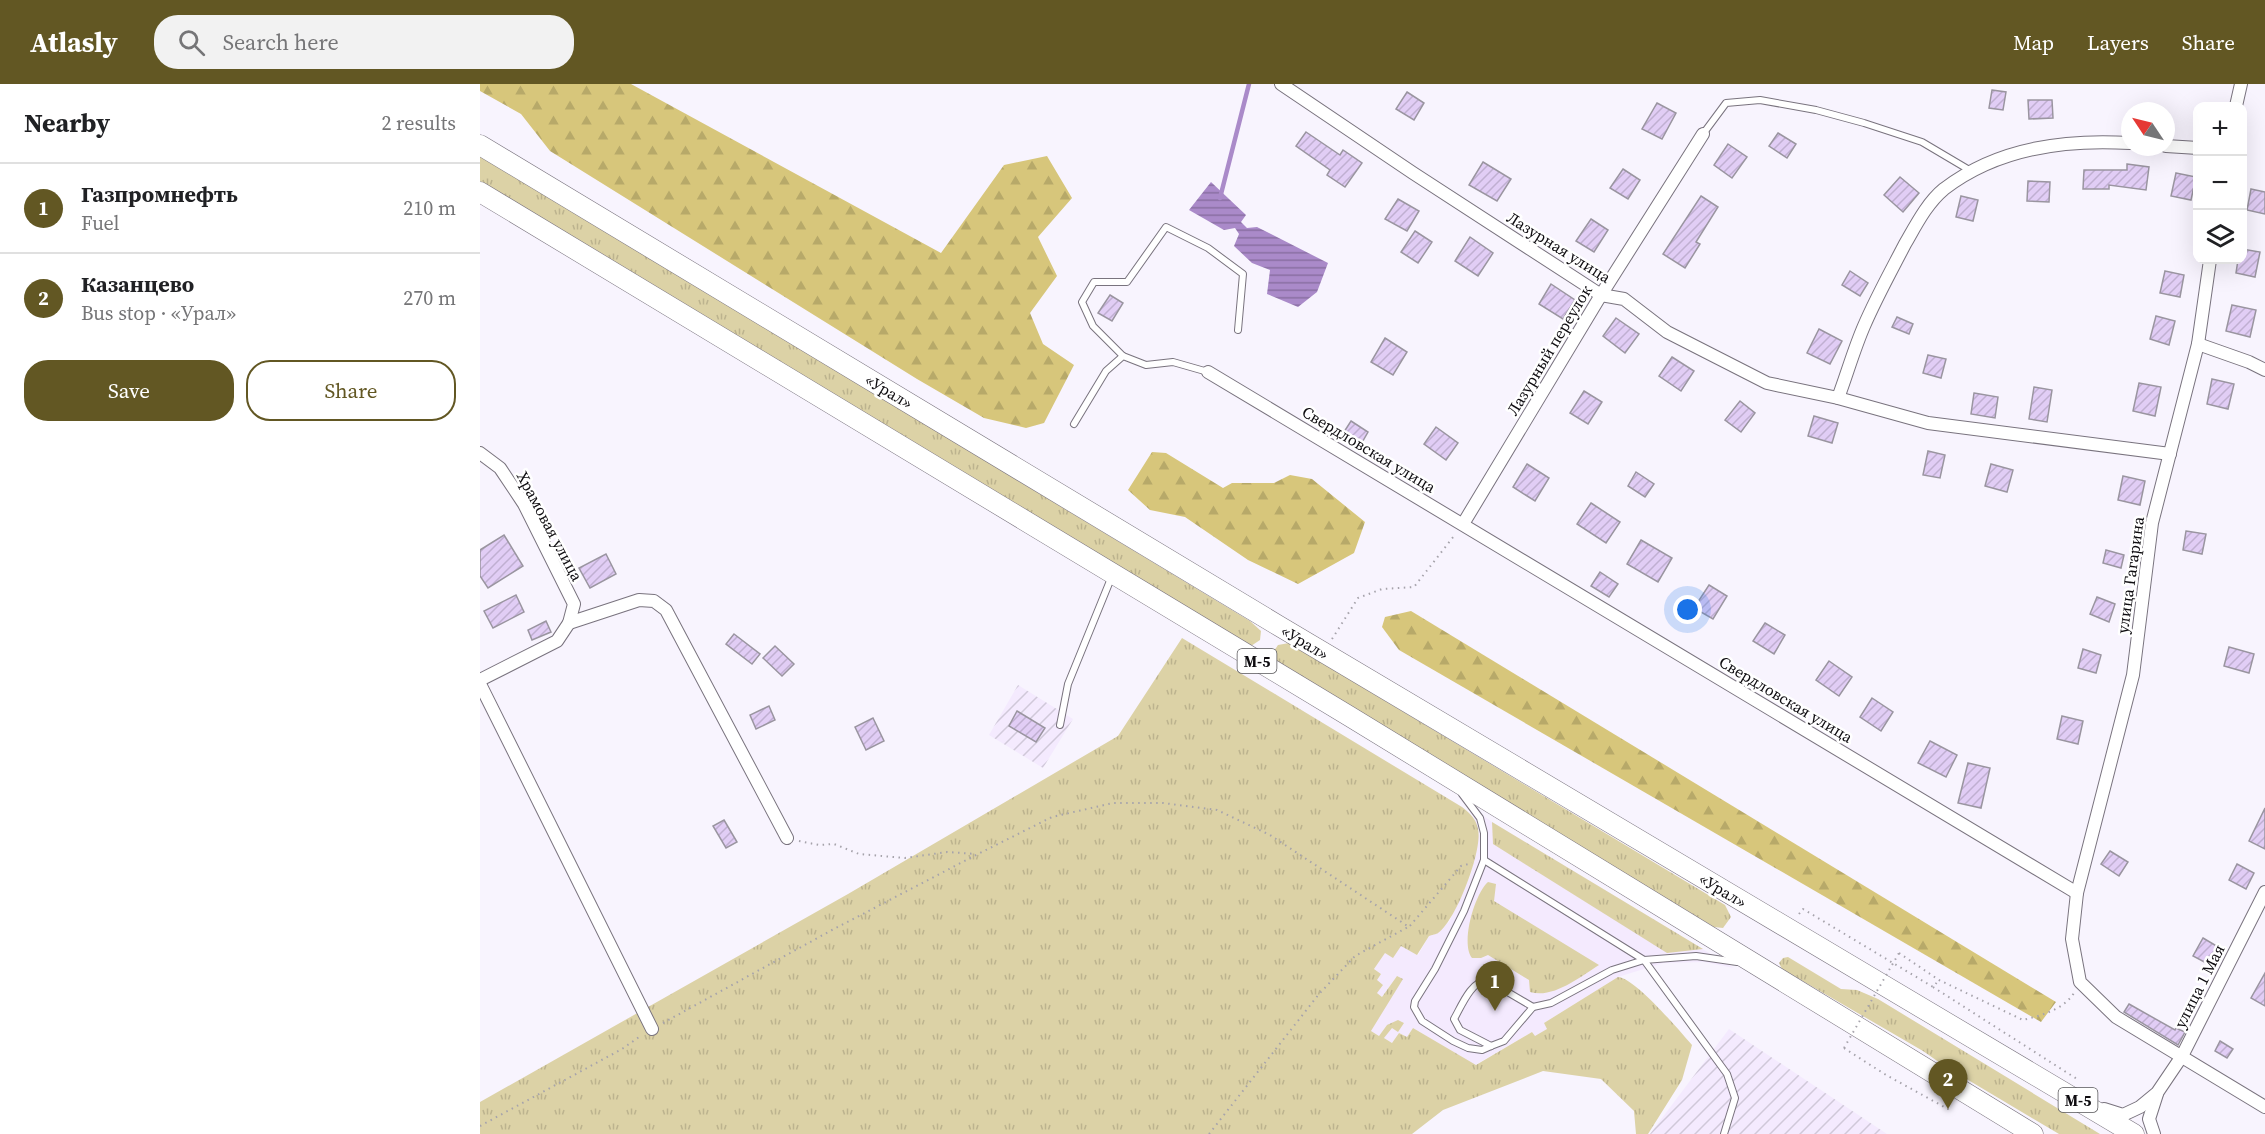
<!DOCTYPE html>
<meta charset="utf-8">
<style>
body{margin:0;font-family:"Source Serif 4",serif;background:#f2f2f2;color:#202124}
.controls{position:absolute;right:18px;top:18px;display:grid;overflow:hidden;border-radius:12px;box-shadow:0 6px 24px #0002}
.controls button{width:54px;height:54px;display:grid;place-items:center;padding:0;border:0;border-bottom:2px solid #e0e0e0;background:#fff;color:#202124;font:30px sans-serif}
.compass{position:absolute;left:1641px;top:18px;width:54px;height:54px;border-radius:50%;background:#fff;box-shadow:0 6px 24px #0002;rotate:305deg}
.you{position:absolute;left:1208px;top:526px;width:21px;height:21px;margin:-15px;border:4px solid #fff;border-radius:50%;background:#1a73e8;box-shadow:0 0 0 9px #1a73e833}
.badge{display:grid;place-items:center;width:39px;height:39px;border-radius:50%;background:#625723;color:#fff;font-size:20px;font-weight:700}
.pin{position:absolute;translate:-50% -50px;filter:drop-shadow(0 2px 3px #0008)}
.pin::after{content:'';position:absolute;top:32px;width:21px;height:18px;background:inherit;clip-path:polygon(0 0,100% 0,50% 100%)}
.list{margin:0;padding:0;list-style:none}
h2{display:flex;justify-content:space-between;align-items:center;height:78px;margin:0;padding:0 24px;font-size:26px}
h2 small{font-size:20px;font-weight:400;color:#757577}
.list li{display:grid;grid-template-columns:39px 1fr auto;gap:18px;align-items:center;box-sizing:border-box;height:90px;padding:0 24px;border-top:2px solid #e0e0e0}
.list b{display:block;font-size:22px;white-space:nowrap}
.list p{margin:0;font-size:20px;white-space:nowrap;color:#757577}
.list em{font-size:20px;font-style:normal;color:#757577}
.actions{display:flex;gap:12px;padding:18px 24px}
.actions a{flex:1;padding:14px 0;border:2px solid #625723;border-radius:24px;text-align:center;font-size:21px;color:#625723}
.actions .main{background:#625723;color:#fff}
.icon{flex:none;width:33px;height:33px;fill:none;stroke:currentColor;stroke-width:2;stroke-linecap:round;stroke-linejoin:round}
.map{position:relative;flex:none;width:1785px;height:1050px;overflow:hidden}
header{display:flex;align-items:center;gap:36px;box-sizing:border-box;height:84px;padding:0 30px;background:#625723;color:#fff}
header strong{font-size:28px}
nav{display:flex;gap:33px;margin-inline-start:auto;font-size:21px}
.search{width:420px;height:54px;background:#f2f2f2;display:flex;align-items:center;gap:15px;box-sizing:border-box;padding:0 21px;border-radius:24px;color:#757577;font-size:22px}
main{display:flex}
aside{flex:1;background:#fff}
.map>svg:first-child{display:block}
.built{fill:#f4eafe}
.industrial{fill:url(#industrial-furrows)}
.grass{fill:url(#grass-tufts)}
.forest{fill:url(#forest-firs)}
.water{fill:url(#water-rules)}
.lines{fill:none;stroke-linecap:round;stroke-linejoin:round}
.stream{stroke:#aa8ac9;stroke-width:4.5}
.building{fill:url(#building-hatch);stroke:#9a95a0;stroke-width:1.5}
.service-casing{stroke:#79737e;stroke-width:8}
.minor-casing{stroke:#79737e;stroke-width:14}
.primary-casing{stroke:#79737e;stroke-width:21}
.path{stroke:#a6a3ab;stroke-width:2;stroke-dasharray:1.5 4.5;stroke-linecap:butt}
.service{stroke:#fff;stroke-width:6}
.minor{stroke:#fff;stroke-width:12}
.primary{stroke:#fff;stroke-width:20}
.path-bridge{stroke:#a6a3ab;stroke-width:2;stroke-dasharray:1.5 4.5;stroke-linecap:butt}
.labels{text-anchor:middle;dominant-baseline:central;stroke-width:5;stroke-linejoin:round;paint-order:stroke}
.shield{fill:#fff;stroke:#565558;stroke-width:1.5}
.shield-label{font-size:15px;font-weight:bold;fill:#0e0c10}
.street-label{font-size:16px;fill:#0e0c10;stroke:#fff}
</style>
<header>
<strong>Atlasly</strong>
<div class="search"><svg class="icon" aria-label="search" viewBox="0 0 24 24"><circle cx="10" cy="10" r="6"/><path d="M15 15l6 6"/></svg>Search here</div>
<nav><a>Map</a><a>Layers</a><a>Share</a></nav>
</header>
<main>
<aside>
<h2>Nearby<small>2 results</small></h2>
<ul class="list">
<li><span class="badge">1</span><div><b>Газпромнефть</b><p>Fuel</p></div><em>210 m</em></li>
<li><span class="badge">2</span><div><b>Казанцево</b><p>Bus stop · «Урал»</p></div><em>270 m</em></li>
</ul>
<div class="actions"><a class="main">Save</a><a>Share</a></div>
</aside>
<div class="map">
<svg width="1785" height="1050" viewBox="0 0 1785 1050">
<defs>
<pattern id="industrial-furrows" width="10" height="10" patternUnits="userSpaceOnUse" patternTransform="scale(1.5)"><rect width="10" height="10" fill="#f4eafe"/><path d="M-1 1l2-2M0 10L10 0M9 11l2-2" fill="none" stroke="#d0c8d9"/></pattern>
<pattern id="grass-tufts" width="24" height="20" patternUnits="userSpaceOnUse" patternTransform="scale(1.5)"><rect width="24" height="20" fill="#dcd2a6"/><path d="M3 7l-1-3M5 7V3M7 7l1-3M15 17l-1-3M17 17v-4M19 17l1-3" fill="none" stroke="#bcb38e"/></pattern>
<pattern id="forest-firs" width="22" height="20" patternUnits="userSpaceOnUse" patternTransform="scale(1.5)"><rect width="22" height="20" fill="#d7c67b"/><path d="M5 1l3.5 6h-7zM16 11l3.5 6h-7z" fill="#b7a969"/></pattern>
<pattern id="water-rules" width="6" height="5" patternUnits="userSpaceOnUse" patternTransform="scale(1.5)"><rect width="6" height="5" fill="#aa8ac9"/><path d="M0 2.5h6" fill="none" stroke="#896fa2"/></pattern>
<pattern id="building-hatch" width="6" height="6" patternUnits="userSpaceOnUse" patternTransform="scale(1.5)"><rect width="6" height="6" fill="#e1cdf5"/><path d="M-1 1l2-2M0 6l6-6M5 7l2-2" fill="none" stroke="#c0afd1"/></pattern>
</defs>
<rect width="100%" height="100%" fill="#f8f4fe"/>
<polygon class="built" points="983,717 1012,738 1254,884 1224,878 1183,879 1138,893 1064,939 1067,945 1055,953 1052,948 995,981 933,944 927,953 919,949 912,959 904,954 912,943 918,947 924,939 907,941 899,952 891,947 917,892 902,913 897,909 896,896 901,890 894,885 905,869 921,862 938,871 949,852 969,838 991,790 999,747 993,732"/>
<g class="industrial">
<polygon points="538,601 593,635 563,684 509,651"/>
<polygon points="1249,945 1407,1050 1170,1050"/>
</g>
<g class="grass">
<polygon points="0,71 770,537 781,547 780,556 771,562 757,556 0,97"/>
<path d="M702,554L982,723C991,730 996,735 998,745C1003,766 976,837 958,849C957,850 951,851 949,852L937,871L921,862L913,874L905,869L894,885L901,890L897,896L903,901L897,909L902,913L917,892L923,895L891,947L899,952L907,941L918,936L924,939L918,948L912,944L904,954L912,959L919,949L927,953L933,944L996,981L1052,948L1055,952L1067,945L1064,939L1138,893C1155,894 1199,946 1212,961L1202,996L1168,1050H1156L1154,1027L1121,995L1063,987L963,1026L932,1050H0V1018L368,810L638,652Z"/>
<polygon points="809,559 1245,821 1251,833 1243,844 1234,843 797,580 792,570 798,561"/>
<polygon points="1012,738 1223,865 1187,869 1013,760"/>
<path d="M1008,798L1016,800L1014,817L1119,881C1100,893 1073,915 1050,908L1049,896L1008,871L1001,874H992C980,859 995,809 1008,798Z"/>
<polygon points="1308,873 1361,905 1377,906 1398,915 1620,1050 1579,1050 1463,981 1443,967 1302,885 1299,879 1303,874"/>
</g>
<g class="forest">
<polygon points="0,0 151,0 461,169 524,81 567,72 592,114 558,153 577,192 550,229 563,260 594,281 564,339 546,344 504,334 437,295 70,67 41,30 0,7"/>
<polygon points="672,368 686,369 743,404 752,399 794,399 810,391 832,395 885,438 874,469 818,500 768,476 705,433 670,426 648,406"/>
<polygon points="931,527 1576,918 1561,938 919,566 902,543 905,533"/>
</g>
<polygon class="water" points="731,98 766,131 761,138 767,144 777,143 848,179 837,208 818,223 787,210 790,186 772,179 754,162 759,150 755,144 744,146 709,126"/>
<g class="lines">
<polyline class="stream" points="740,114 769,0"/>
</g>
<g class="building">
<polygon points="1512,6 1526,8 1523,26 1509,24"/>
<polygon points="927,8 944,19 934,36 916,25"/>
<polygon points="1548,16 1572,16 1573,34 1549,35"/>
<polygon points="1177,19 1196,29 1182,55 1162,45"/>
<polygon points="826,48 860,71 863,66 882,79 865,103 847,91 850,86 816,62"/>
<polygon points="1298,49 1316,60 1307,74 1289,62"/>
<polygon points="1248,60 1267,73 1252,94 1234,81"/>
<polygon points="1003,78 1031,95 1017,117 989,101"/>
<polygon points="1647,80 1669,83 1666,106 1629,101 1629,105 1603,105 1604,86 1647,86"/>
<polygon points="1143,85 1160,96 1148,115 1130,104"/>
<polygon points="1696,89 1716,93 1711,116 1691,112"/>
<polygon points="1420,93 1439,109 1423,128 1404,111"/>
<polygon points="1548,97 1570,98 1569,118 1547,117"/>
<polygon points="1771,105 1785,108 1785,130 1767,126"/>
<polygon points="1221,112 1238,123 1216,158 1220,160 1205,184 1183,170"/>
<polygon points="1481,112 1498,116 1493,137 1476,133"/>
<polygon points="918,115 939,127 927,147 905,135"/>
<polygon points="1111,135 1128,146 1114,168 1096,157"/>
<polygon points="935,147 952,158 938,179 921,168"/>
<polygon points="990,153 1013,169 998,192 975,177"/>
<polygon points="1762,165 1780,168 1775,193 1756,189 1758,176 1762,176"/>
<polygon points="1370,187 1388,199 1380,212 1362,201"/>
<polygon points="1685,187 1704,191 1700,213 1680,209"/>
<polygon points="1071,200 1095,216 1083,235 1059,220"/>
<polygon points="630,211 643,219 632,237 618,229"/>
<polygon points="1752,221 1776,226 1770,253 1746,247"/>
<polygon points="1676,232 1695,237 1689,261 1670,255"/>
<polygon points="1417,233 1433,240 1429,250 1412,243"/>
<polygon points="1136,234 1159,250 1145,269 1123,252"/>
<polygon points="1339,245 1362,257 1350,280 1327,269"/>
<polygon points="905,254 927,268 913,291 891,278"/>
<polygon points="1448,271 1466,275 1461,294 1443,289"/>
<polygon points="1192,273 1214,287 1201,307 1179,292"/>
<polygon points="1732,295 1754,300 1748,325 1727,320"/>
<polygon points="1659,299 1681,303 1675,332 1653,327"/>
<polygon points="1554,303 1572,306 1567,338 1549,335"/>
<polygon points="1104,307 1122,318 1108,340 1090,329"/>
<polygon points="1494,309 1518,313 1515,334 1491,330"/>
<polygon points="1260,317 1275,329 1261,348 1245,336"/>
<polygon points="1334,332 1358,339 1352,359 1328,352"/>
<polygon points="871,337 888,348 880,362 862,351"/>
<polygon points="956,343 978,359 966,376 944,360"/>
<polygon points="1448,367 1465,371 1460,394 1443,391"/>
<polygon points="1047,380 1069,394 1055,417 1033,403"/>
<polygon points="1511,380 1533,386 1527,408 1505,402"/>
<polygon points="1156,388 1174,400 1165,413 1148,402"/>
<polygon points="1643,392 1665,397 1660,421 1638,416"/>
<polygon points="1111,419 1140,438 1126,459 1097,440"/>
<polygon points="1706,447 1726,450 1722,470 1703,466"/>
<polygon points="24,451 43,482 8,504 0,492 0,466"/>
<polygon points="1161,456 1192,474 1178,498 1147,480"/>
<polygon points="1626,466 1644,471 1641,484 1623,479"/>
<polygon points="126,470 136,490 110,504 99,484"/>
<polygon points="1120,488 1138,500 1129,513 1111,502"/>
<polygon points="1229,501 1247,512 1233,535 1214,524"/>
<polygon points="36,511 44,528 13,544 4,527"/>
<polygon points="1617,513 1635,520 1629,538 1610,530"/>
<polygon points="66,537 71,548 52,556 48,546"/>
<polygon points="1285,539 1305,551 1294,570 1273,557"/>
<polygon points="254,550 280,570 272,580 246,560"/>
<polygon points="295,562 314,580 302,592 283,574"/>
<polygon points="1749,563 1774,570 1769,589 1744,582"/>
<polygon points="1603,565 1621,571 1616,589 1598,584"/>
<polygon points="1349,577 1372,593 1359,612 1336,596"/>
<polygon points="1392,614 1413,628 1401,647 1380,633"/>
<polygon points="289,622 295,636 276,645 270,631"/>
<polygon points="537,627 565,644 556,658 529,642"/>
<polygon points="1582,632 1603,637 1598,660 1577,655"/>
<polygon points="393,634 404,657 386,666 375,643"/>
<polygon points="1450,657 1477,671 1466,693 1438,679"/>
<polygon points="1488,679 1510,684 1501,724 1478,719"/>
<polygon points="1785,724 1785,765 1769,757"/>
<polygon points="244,736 257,758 246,764 233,742"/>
<polygon points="1630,767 1648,778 1639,792 1621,780"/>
<polygon points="1757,780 1774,789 1766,805 1749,796"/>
<polygon points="1723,854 1740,864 1730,881 1713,872"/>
<polygon points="1785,889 1785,922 1771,914"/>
<polygon points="1649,920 1695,946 1696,944 1705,948 1698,961 1644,928"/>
<polygon points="1740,957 1753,965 1747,974 1735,967"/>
</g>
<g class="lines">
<g class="service-casing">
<g id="service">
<polyline points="1223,50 1246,19 1280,16 1336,26 1384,39 1442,58 1491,87"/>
<polyline points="643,272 613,242 602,218 614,198 647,198 686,143 728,164 763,190 758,246"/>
<polyline points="594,340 626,287 643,272 666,281 693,278 728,288"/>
<polyline points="580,641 588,600 632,492"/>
<polyline points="982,710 1000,734 1004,749 1004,776 984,827 955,885 935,917 934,923 942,937 973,957 988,964 1002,966 1011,962 1024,957 1053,923 1071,919 1132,886 1164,876 1216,872 1257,878"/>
<polyline points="1004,776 1164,876 1247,990 1255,1014 1244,1050"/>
<path d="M1011,962L980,946L974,935C981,923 991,897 1007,896L1053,923"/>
</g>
</g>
<g class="minor-casing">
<g id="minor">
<polyline points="801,0 933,89 1121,211 1144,215 1187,248 1287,299 1358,314 1448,339 1690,370"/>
<polyline points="1756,22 1761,0"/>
<polyline points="1686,62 1718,64"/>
<polyline points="1730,176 1718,260 1672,439 1653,591 1597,809 1592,855 1600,898 1636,933 1785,1023"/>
<polyline points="1718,260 1769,278 1785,286"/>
<polyline points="728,288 1597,809"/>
<path d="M1358,314C1367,290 1374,265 1384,242C1396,214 1411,187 1425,160C1436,141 1447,119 1464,105C1517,64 1585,55 1650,59"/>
<polyline points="0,369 20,384 44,420 94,520 89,539 77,557 0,596"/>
<polyline points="983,440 1121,211 1223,50"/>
<polyline points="89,539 159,516 174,517 186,526 307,754"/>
<polyline points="0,600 172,945"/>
<polyline points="1624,1025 1643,1031 1660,1023 1677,1009 1702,972 1785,808"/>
<polyline points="1674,1050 1669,1035 1677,1010"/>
</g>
</g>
<g class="primary-casing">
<g id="primary">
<polyline points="0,61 799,542 1654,1050"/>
<polyline points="0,108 869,632 1553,1050"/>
</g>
</g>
<g class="path">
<polyline points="852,555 878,514 902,505 934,503 974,452"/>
<polyline points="319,757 339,761 354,760 379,770 425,774 467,768 496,770"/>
<polyline points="1319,830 1323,825 1453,903 1459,896"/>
<path d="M1419,869L1459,896L1543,936C1562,931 1583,926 1594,909"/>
<polyline points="1453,903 1597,995"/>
<polyline points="183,939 352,846 498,770 572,733 633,719 683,719 737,726 790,751 929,843 981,782 992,779"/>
<polyline points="1364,964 1406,991 1468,1025 1471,1021"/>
<polyline points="0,1042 142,965 162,951"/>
<polyline points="729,1050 839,910 875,872 928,843"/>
</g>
<use href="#service" class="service"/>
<use href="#minor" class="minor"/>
<use href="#primary" class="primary"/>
<polyline class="path-bridge" points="1364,964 1419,869"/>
</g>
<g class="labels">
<g class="shield">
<rect x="757.5" y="565" width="39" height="24" rx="4.5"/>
<rect x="1578.5" y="1004" width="39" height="24" rx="4.5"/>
</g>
<g class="shield-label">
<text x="777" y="577">М-5</text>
<text x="1598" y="1016">М-5</text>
</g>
<g class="street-label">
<text transform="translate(1079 163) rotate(32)">Лазурная улица</text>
<text transform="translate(1069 266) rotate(-59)">Лазурный переулок</text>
<text transform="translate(409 307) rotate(31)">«Урал»</text>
<text transform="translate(889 365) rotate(31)">Свердловская улица</text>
<text transform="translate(70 442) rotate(62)">Храмовая улица</text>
<text transform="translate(1650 491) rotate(-82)">улица Гагарина</text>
<text transform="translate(825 558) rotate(31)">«Урал»</text>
<text transform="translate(1306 615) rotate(31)">Свердловская улица</text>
<text transform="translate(1243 806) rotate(31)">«Урал»</text>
<text transform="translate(1719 902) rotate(-63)">улица 1 Мая</text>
</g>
</g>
</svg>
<div class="controls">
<button>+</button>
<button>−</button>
<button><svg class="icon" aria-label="layers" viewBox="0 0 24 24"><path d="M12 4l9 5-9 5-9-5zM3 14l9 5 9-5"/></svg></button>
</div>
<svg class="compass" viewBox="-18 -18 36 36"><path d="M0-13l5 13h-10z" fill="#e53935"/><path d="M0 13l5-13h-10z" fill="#757577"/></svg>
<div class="you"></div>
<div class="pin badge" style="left:1015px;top:927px">1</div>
<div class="pin badge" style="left:1468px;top:1025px">2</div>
</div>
</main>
